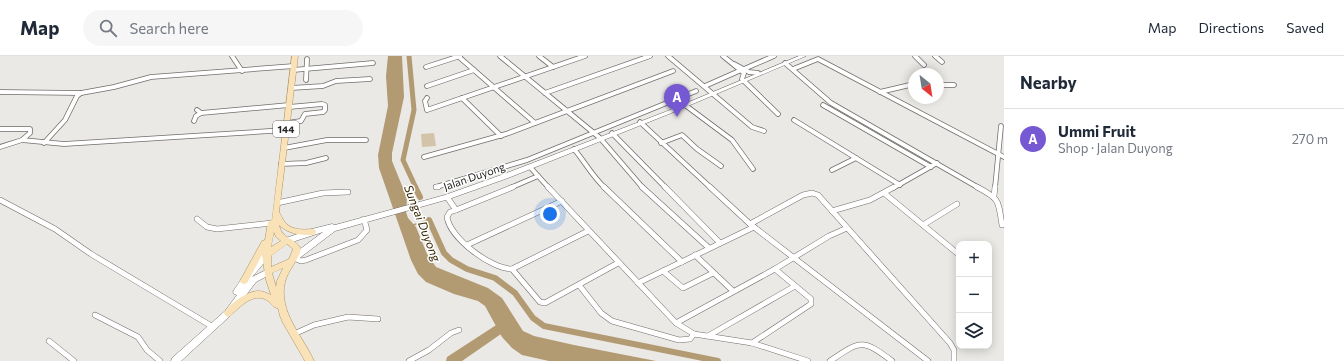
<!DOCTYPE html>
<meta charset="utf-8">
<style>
body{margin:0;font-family:Commissioner,sans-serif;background:#f6f6f7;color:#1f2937}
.controls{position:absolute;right:12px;bottom:12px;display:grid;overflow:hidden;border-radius:8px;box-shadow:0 2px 10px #0003}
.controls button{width:36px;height:36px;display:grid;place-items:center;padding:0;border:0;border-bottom:1px solid #e0e1e3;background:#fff;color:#1f2937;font:20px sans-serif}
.compass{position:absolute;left:908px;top:12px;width:36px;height:36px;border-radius:50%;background:#fff;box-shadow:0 2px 10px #0003;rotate:150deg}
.you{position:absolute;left:550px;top:158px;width:14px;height:14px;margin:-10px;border:3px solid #fff;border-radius:50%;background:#1a73e8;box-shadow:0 0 0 6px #1a73e833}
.badge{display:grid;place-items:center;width:26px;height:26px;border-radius:50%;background:#7658d2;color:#fff;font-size:13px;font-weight:700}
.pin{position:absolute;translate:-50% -33px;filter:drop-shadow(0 1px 2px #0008)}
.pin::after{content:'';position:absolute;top:21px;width:14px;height:12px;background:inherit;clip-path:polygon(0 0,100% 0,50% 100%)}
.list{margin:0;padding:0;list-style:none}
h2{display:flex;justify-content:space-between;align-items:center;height:52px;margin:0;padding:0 16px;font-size:17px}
h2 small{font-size:13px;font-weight:400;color:#747a83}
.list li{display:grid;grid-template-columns:26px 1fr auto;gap:12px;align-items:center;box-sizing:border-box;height:60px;padding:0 16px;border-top:1px solid #e0e1e3}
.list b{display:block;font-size:15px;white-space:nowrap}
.list p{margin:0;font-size:13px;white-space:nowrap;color:#747a83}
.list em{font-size:13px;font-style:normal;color:#747a83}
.icon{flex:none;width:22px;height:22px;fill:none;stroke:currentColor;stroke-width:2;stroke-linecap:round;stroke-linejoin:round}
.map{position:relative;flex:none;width:1004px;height:305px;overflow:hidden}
header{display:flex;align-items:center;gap:24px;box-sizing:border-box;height:56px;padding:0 20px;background:#fff;border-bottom:1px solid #e0e1e3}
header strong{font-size:19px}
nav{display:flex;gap:22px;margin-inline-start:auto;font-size:14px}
.search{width:280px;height:36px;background:#f6f6f7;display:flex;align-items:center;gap:10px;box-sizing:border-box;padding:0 14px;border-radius:22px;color:#747a83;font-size:15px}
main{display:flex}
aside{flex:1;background:#fff}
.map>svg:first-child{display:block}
.green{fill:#d3c4a9}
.water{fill:#b29a72}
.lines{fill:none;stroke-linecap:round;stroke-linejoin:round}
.stream{stroke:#b29a72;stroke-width:1.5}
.canal-far1{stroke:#b29a72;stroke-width:5}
.canal{stroke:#b29a72;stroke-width:6}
.river{fill:#b29a72;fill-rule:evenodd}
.street-far1-casing{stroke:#706e6b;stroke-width:5.5}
.street-casing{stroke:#706e6b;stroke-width:6}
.secondary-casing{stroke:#706e6b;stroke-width:1}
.primary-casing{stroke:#ad9365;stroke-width:1}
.street-far1{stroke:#fff;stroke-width:4}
.street{stroke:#fff;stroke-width:5}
.secondary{fill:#fff;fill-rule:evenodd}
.primary{fill:#f9e1b8;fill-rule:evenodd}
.labels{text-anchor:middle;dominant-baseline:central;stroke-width:3;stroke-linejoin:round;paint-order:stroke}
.shield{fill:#fff;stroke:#686766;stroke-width:1}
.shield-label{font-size:10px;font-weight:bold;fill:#272625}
.street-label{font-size:11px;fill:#272625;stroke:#fff}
.water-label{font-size:12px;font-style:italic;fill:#372603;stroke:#fff}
</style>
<header>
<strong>Map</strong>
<div class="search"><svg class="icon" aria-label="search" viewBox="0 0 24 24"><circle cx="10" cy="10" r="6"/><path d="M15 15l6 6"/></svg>Search here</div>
<nav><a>Map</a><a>Directions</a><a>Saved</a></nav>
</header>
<main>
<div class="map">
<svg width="1004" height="305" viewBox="0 0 1004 305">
<rect width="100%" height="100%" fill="#ebe9e5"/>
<polygon class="green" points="434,77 436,90 422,91 421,78"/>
<polygon class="water" points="388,0 402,0 404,41 392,97 392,105 407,142 406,156 408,162 416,171 427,198 436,211 488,232 502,242 523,275 534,280 574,289 656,305 549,305 522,299 512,292 502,281 485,250 478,245 454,238 426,226 418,218 411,204 379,112 378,99 388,50 386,20"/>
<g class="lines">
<polyline class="stream" points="413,169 429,164"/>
<polyline class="canal-far1" points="409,0 414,54 403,104 416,132"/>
<g class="canal">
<polyline points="415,131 420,141"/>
<polyline points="429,164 444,197 451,204 467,213 495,222 515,237 533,262 544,270 718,305"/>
</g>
<polygon class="river" points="507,262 511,263 513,267 511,271 462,305 446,305 447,301"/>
<g class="street-far1-casing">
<g id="street-far1">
<polyline points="232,0 242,15"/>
<polyline points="500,0 600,82 643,132"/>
<polyline points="539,0 553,11"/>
<polyline points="668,0 752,71 764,75"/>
<polyline points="723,0 744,17 742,23"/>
<polyline points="915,0 924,9"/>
<polyline points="935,0 942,6"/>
<polyline points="459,1 535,67"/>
<polyline points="785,7 831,47 979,132"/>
<polyline points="734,8 749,16 758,17"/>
<polyline points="426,11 460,0"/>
<polyline points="744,13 774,0"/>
<polyline points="793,13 818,3 1004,101"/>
<polyline points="293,14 373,7"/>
<polyline points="306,24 307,3"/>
<polyline points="744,25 778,58"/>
<polyline points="938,29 954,29"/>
<polyline points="427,30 474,14"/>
<polyline points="705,30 739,15"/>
<polyline points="291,32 323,30 336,25 370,23"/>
<polyline points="0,36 81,37 114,31 151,21 294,10"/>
<polyline points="880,36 914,28"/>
<polyline points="545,37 650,0"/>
<polyline points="427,42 425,45 427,54 585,0"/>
<polyline points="462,42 501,80"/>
<polyline points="685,49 732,84 753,113"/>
<polyline points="823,49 931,111"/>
<polyline points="197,54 201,57 289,49"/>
<polyline points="794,64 900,129"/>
<polyline points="194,65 196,60 201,57"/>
<polyline points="640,66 711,132"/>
<polyline points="287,67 301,65 305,58 323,56 325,54 325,49 322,48 289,51"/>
<polyline points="0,73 30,73 30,77 22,84"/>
<polyline points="612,77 666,132"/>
<polyline points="44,87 65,64 77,40 81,37"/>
<polyline points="661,87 682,79 697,93 721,110"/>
<polyline points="0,91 22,84 64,88 286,74"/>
<polyline points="284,92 327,84 366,84"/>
<path d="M574,93C585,106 592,120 605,132"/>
<polyline points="424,101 506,78 673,15"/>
<polyline points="281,108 306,107 326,102"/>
<polyline points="530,111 549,132"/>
<polyline points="832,114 856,102"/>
<polyline points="436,131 527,104 696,35"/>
<polyline points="510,132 538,120"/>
<polyline points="893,132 937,107"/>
<polyline points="995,132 1001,70"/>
</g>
</g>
<g class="street-casing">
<g id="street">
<polyline points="436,131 438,131"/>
<polyline points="548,131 676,267 694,278 752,287 808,305"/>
<polyline points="604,131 682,206"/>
<polyline points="642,131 709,192"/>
<polyline points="665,131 720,187"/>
<polyline points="710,131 750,168 928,305"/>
<path d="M977,131C1000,143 998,144 1002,169"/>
<polyline points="884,137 957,197"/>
<polyline points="994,140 995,131"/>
<path d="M447,141L456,154L450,156L447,161C450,182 491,213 512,213L540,246L545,247L618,207"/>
<polyline points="0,144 55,173 91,198 213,271"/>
<polyline points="277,147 323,137 348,136"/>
<polyline points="456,154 513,131"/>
<polyline points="832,155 870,144 894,131"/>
<polyline points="197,163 207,171 217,173 272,167"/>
<polyline points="750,168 803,139 812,137 818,139 950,287 954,294 954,305"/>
<polyline points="923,169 957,148"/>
<polyline points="467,189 562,145"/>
<polyline points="695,199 733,235"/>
<polyline points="294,202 301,205 306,204 358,184 367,174 364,163"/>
<polyline points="512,213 588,175"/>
<polyline points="663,215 683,232 713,217"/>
<polyline points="638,227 754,171"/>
<polyline points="579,229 601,257 612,265 679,284 690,283 694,278"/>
<polyline points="95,259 138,281 147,294 160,305"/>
<polyline points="676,267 775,213 829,180 847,172"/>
<polyline points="294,278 314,269 348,261 378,263"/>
<polyline points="708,280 795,230"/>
<polyline points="49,285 74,305"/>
<polyline points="752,287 811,248 811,243 775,213"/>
<polyline points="409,305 429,294 451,277 459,274"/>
<path d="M830,305C860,285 862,282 892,305"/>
</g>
</g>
<g class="secondary-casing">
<g id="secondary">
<polygon points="799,0 806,0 669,58 508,122 449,143 335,175 297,204 291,204 290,202 291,200 323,176 286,188 283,187 282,185 283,183 312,173 332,168 335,169 445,139 504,118 665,56"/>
<path d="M266,196L269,197L270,199L269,201L252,221L268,213L271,214L272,216L271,218L256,226L231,259L181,305H171L172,302L225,255L237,239L234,238L233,236L234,234C241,224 256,200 266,196Z"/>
</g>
</g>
<g class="primary-casing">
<path id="primary" d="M292,0H298L279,156C281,159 282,162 284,165C290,174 302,174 312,173L315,174L316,176L315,178L312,179C300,179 288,178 279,169C282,184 295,181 301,193C298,205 288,214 285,226C278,256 303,280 314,305H305L283,267L280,260L278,252C273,252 272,248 268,245C254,235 240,251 231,259L228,261L225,259L224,257C229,248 247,235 258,235C263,235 267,237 271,239L266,224L262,199L263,197L247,227L244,228L241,227L240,225L262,185L265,184L268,166L272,164ZM274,176L276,181L281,185L271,191ZM287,188L293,193L289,203L271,211V200ZM283,212L277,225L276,231L272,217Z"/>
</g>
<use href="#street-far1" class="street-far1"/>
<use href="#street" class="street"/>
<use href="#secondary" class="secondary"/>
<use href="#primary" class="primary"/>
</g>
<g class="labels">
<rect class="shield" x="273" y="65" width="26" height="16" rx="3"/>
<g class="shield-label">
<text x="286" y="73">144</text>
</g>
<g class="street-label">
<text transform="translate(474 120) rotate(-19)">Jalan Duyong</text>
</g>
<g class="water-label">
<text transform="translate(423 167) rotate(69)">Sungai Duyong</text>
</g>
</g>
</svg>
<div class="controls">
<button>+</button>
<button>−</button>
<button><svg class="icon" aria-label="layers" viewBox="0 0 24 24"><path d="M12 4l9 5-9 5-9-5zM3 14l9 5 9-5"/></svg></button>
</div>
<svg class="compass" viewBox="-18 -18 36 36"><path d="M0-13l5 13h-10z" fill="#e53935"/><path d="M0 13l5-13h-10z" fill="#747a83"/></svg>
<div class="you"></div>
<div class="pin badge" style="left:677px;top:61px">A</div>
</div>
<aside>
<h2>Nearby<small></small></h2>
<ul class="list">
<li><span class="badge">A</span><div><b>Ummi Fruit</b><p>Shop · Jalan Duyong</p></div><em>270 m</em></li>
</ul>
</aside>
</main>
